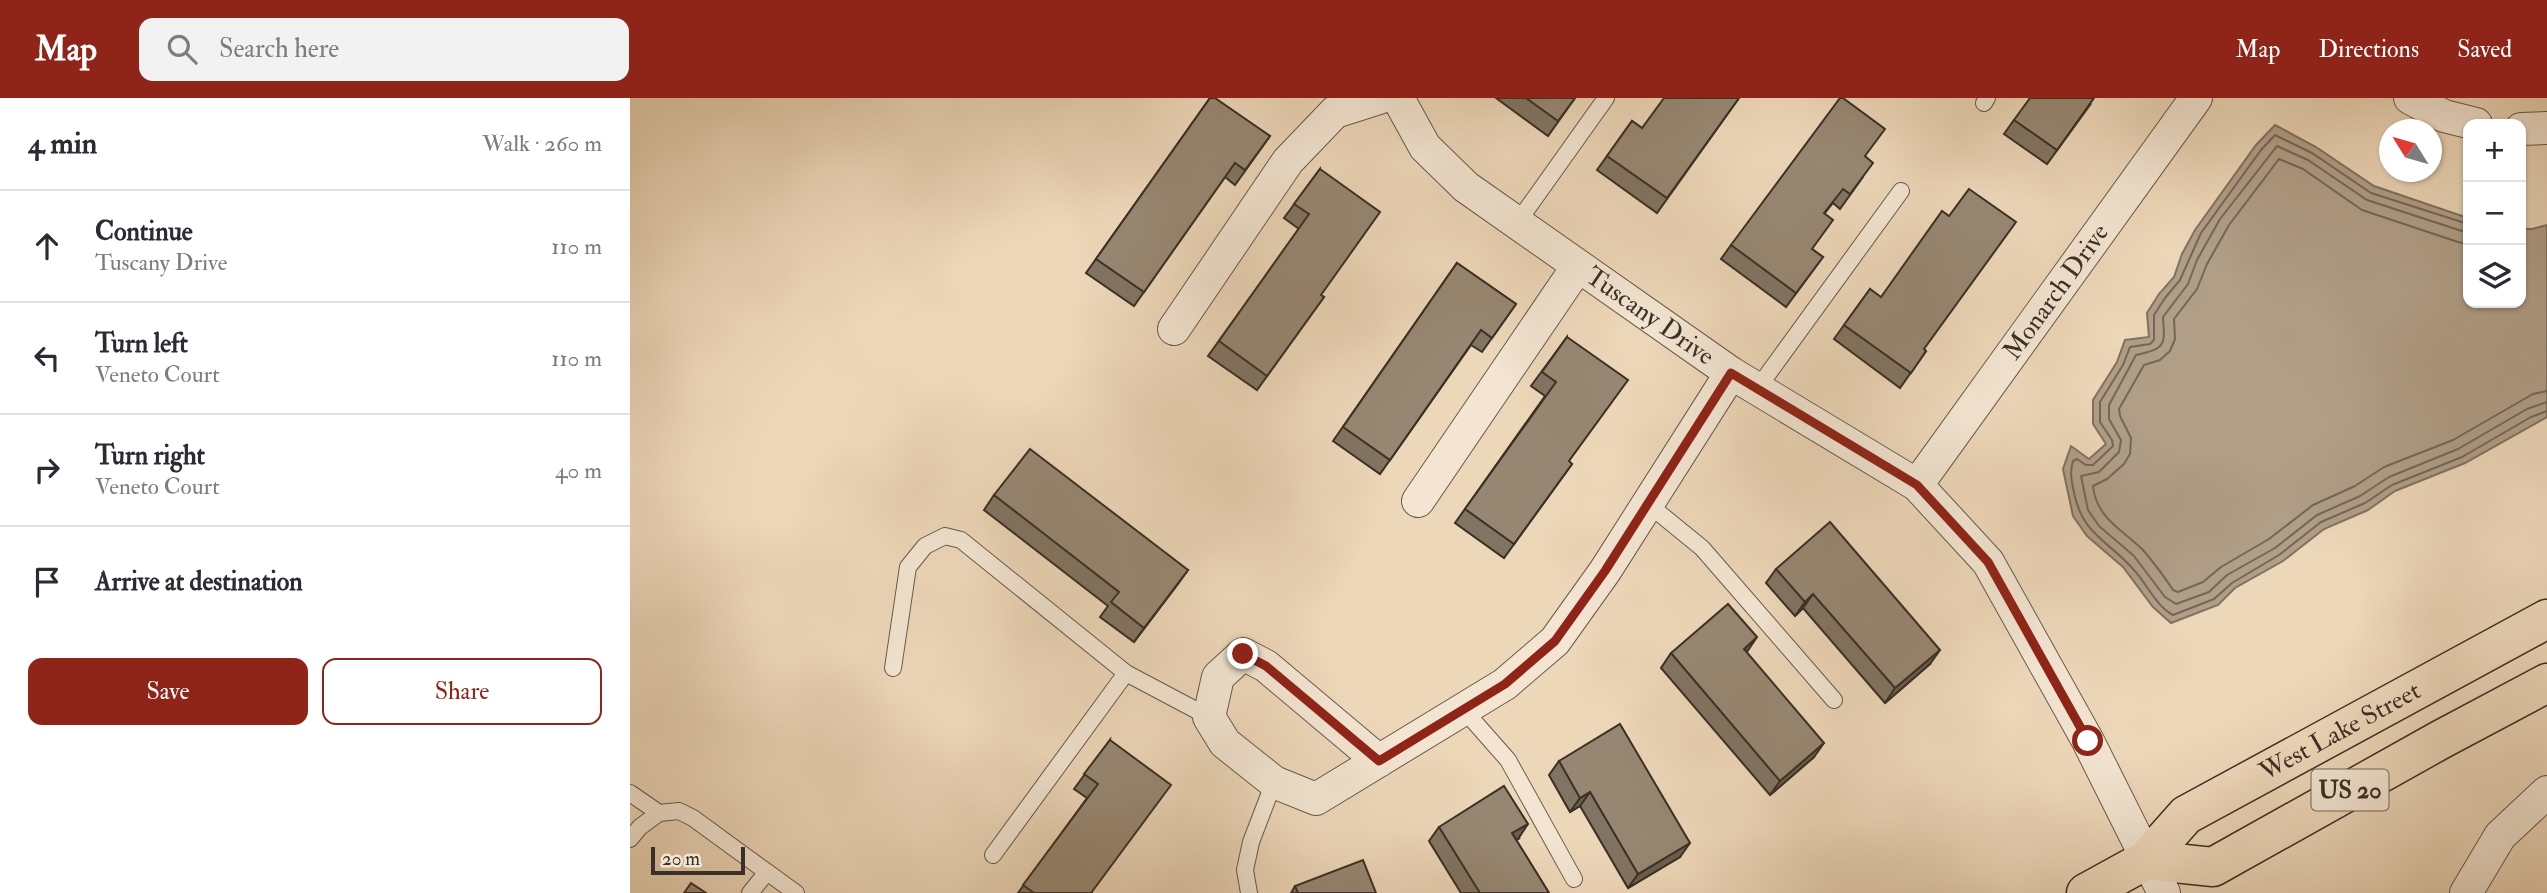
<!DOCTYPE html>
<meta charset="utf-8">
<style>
body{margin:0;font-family:"IM FELL Double Pica",serif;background:#f2f2f3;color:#2b2b33}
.controls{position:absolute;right:21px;top:21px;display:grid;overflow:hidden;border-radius:14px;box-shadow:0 2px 5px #0004}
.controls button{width:63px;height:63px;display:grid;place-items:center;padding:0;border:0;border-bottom:2px solid #e1e1e2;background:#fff;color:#2b2b33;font:35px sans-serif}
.compass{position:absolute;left:1749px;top:21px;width:63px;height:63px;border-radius:50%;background:#fff;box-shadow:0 2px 5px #0004;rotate:307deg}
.scale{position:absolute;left:21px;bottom:18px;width:94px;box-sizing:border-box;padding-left:7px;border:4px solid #393026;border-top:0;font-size:19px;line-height:24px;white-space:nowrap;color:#393026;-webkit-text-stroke:5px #f3e5d2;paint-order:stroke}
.stop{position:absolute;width:21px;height:21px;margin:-16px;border:5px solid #8f2418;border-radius:50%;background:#fff}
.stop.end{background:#8f2418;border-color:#fff;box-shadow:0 2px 7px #0008}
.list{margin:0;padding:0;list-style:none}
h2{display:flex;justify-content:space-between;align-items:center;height:91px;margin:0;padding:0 28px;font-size:30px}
h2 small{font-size:23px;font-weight:400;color:#7c7c81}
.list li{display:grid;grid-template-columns:46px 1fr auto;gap:21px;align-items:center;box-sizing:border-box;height:112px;padding:0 28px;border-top:2px solid #e1e1e2}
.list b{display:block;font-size:26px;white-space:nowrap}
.list p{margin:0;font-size:23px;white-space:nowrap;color:#7c7c81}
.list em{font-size:23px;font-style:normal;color:#7c7c81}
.actions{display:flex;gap:14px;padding:21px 28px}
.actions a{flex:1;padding:16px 0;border:2px solid #8f2418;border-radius:14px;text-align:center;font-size:24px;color:#8f2418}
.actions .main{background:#8f2418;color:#fff}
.icon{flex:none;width:38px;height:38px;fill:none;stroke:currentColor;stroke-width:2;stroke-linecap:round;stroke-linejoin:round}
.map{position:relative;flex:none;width:1917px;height:795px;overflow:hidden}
header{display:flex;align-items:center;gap:42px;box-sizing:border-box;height:98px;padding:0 35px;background:#8f2418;color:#fff}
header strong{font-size:33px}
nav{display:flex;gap:38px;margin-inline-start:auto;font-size:24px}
.search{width:490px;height:63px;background:#f2f2f3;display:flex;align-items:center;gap:18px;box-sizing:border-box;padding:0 24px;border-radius:14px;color:#7c7c81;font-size:26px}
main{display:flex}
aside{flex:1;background:#fff}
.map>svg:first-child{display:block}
.water{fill:#b09e87;stroke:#807260;stroke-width:2}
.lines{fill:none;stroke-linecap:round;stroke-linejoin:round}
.shore{stroke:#746756;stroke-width:2}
.service-casing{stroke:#665a4b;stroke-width:18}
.minor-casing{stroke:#665a4b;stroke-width:34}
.trunk-casing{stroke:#393026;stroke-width:41}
.service{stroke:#f3e5d2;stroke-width:16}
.minor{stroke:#f3e5d2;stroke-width:32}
.trunk{stroke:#edd7b9;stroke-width:38}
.wall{fill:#827462;stroke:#393026;stroke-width:2}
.shaded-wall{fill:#6a5e50;stroke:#393026;stroke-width:2}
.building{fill:#978772;stroke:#393026;stroke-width:2}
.route{stroke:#8f2418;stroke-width:9}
.labels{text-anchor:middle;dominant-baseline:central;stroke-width:5;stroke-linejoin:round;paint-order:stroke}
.shield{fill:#f3e5d2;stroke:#71665a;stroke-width:2}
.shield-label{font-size:24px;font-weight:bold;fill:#393026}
.street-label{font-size:26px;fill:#393026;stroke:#f3e5d2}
</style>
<header>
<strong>Map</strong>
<div class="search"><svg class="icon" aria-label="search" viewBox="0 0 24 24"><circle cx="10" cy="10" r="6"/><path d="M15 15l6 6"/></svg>Search here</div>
<nav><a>Map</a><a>Directions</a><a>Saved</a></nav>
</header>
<main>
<aside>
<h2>4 min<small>Walk · 260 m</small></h2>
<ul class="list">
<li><svg class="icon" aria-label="ahead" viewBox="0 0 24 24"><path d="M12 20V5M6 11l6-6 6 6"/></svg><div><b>Continue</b><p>Tuscany Drive</p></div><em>110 m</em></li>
<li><svg class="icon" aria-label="left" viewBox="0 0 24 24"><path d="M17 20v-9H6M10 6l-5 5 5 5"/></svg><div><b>Turn left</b><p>Veneto Court</p></div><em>110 m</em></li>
<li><svg class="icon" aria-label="right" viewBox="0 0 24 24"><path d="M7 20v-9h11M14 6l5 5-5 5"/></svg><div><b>Turn right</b><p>Veneto Court</p></div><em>40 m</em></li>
<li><svg class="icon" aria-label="arrive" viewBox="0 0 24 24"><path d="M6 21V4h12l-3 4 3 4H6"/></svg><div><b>Arrive at destination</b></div></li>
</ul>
<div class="actions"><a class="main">Save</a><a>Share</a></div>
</aside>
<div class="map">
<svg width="1917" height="795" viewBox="0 0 1917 795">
<rect width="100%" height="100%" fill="#edd7b9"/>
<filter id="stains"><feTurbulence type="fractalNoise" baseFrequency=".00286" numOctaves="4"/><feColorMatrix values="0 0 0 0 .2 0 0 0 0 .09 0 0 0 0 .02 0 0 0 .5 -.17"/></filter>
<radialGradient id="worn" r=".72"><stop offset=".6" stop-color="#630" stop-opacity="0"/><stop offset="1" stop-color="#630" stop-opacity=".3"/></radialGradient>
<polygon class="water" points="1645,27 1686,49 1744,88 1838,120 1838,205 1891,205 1891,131 1902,131 1917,127 1917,319 1835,365 1765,393 1738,412 1694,431 1653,463 1605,490 1588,507 1541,525 1523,509 1493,469 1457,438 1443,418 1433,371 1441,348 1459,361 1476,346 1463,326 1463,302 1487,264 1495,242 1519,239 1517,215 1529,196 1544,179 1552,156 1565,132 1626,47"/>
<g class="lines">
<g class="shore">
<path d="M1838,126L1741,95L1682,55L1645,37L1631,52L1571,135L1550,182L1535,200L1524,217V242L1520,246L1500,249L1493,267L1470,304V324L1482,342L1483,348L1463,367H1456L1447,361L1443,363C1440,373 1441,380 1443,390C1451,437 1477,441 1504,472C1517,486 1526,508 1543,517L1584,501L1602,485L1649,457L1691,424L1735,405L1762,387L1832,359L1901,319L1917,313"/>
<path d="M1838,135L1737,102L1678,62L1647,48L1590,121L1567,162L1558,186L1533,219C1535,248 1536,250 1506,257L1479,307V321L1491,342L1489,354L1469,374L1451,378L1458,412L1469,428L1504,458L1535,499L1546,506L1579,494L1597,477L1645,450L1687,417L1730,398L1759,379L1828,351L1897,311L1917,304"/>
<path d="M1838,146L1828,144L1732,112L1673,71L1649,61L1599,127L1577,166L1567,191L1544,221L1545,241L1540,253L1530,262L1514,267L1489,311L1490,318L1501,340L1500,356L1494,366L1477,381L1463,388C1466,420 1493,432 1513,452C1524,465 1534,478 1543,492L1548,494L1573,484L1591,469L1639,441L1683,407L1725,388L1754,369L1823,342L1903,296L1917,293"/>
</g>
<g class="service-casing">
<g id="service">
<polyline points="1354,5 1357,0"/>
<polyline points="887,125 976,0"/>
<polyline points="1127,291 1271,93"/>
<polyline points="1018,406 1072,450 1204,602"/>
<polyline points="263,570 278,469 295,448 315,438 331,442 496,575 579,619"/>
<polyline points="833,611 878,662 944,781"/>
<polyline points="0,695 29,715"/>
<polyline points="0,741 10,729 29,715 49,713 63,720 137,774"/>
<polyline points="363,757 496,575"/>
<polyline points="120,795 137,774 166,795"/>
<polyline points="619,795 615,772 621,744 644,684"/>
</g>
</g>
<g class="minor-casing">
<g id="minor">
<path id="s1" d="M768,0L795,49L836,89L1101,275L1287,387L1358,464L1458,643L1534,795"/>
<polyline points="1780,0 1814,18 1846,26"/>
<polyline points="1891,31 1917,30"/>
<polyline points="544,231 658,63 705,14 749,0"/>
<path id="s2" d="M1287,387L1566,0"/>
<polyline points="788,403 948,168"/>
<polyline points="749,663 636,568 613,556 588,579 579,619 595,645 644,684 686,701 875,586 925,543 975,473 1101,275"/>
<polyline points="1836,795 1870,738 1917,694"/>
</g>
</g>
<g class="trunk-casing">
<g id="trunk">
<polyline points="1516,762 1583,769 1810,642 1917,585"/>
<path id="s3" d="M1456,795L1516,762L1556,717L1917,521"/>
</g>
</g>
<use href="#service" class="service"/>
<use href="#minor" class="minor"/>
<use href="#trunk" class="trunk"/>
</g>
<g class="wall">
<polygon points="580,0 640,38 605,87 595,79 504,208 456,175"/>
<polygon points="866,0 945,0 918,38"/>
<polygon points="1109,0 1027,115 967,72 1002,23 1012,30"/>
<polygon points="1460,7 1417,66 1374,36 1384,22"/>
<polygon points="1235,58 1233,79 1210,111 1203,105 1195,115 1182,151 1193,159 1156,209 1091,161 1101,147"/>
<polygon points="690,71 691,197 694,199 627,292 578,258 669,131 654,120"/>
<polygon points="827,165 886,206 852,254 841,247 750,376 703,343"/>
<polygon points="1240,191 1296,253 1270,290 1204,241"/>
<polygon points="937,239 939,364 942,366 874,460 825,425 915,298 901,288"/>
<polygon points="364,397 558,472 504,544 470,519 478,508 354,412"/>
<polygon points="1146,471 1300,566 1255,605 1173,510 1165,518 1136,485"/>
<polygon points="1116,554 1184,659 1140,697 1031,570 1041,555"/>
<polygon points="480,642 462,795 388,795 457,700 444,691"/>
<polygon points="929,663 1050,759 998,790 950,708 940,714 919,677"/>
<polygon points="809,729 888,741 886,742 919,795 831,795 799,743"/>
<polygon points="665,788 746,795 661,795"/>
</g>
<g class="shaded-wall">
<polygon points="558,472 548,486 504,544 514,530"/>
<polygon points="1183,496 1173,510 1165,518 1175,504"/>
<polygon points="1127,539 1117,554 1114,551"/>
<polygon points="1310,552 1300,566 1255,605 1265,590"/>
<polygon points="1194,645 1184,659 1140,697 1150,683"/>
<polygon points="960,694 950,708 940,714 950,700"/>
<polygon points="898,726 888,741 872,750 882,735"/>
<polygon points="1060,745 1050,759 998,790 1008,776"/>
</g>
<g class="building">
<polygon points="580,0 585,0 640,38 615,72 605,65 514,194 466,161"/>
<polygon points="896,0 945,0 928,23"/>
<polygon points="1034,0 1109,0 1037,100 977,58 1002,23 1012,30"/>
<polygon points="1210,0 1213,0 1255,31 1235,58 1243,65 1220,96 1213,91 1194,115 1203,122 1182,151 1193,159 1166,195 1101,147"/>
<polygon points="1400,0 1464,0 1427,52 1384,22"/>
<polygon points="690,71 750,114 691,197 694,199 637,278 589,243 679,116 664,106"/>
<polygon points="1339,91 1386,124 1294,251 1296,253 1281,275 1214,227 1240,191 1251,199 1312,113 1319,118"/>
<polygon points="827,165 886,206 862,240 851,232 760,362 713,329"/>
<polygon points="937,239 998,282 939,363 942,366 884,446 835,411 926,284 912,274"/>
<polygon points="400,351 558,472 514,530 481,504 489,494 364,397"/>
<polygon points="1200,424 1310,552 1265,590 1183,496 1175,504 1146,471"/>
<polygon points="1098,506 1127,539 1114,551 1194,645 1150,683 1041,555"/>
<polygon points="990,626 1060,745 1008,776 960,694 950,700 929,663"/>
<polygon points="480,642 541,687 461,795 404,795 393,787 468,686 454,676"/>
<polygon points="874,688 898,726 882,735 919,795 850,795 809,729"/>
<polygon points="733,762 746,795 668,795 665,788"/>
<polygon points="61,785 76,795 54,795"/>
</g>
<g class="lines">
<polyline class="route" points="613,556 636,568 749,663 875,586 925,543 975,473 1101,275 1287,387 1358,464 1458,643"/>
</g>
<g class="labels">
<rect class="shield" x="1681.5" y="671.5" width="77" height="41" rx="5"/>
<g class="shield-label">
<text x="1720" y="692">US 20</text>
</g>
<g class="street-label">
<text stroke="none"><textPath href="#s2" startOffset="238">Monarch Drive</textPath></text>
<text stroke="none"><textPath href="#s1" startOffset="338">Tuscany Drive</textPath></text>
<text stroke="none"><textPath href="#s3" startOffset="304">West Lake Street</textPath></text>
</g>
</g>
<rect width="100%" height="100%" filter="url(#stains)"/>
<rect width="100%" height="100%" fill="url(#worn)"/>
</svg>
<div class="controls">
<button>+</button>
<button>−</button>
<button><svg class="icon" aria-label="layers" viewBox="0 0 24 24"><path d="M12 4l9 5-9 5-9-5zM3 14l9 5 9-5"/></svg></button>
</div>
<svg class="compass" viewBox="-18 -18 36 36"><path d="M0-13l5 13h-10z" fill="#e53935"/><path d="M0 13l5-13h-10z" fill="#7c7c81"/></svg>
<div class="scale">20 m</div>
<div class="stop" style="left:1458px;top:643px"></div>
<div class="stop end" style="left:613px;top:556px"></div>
</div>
</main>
